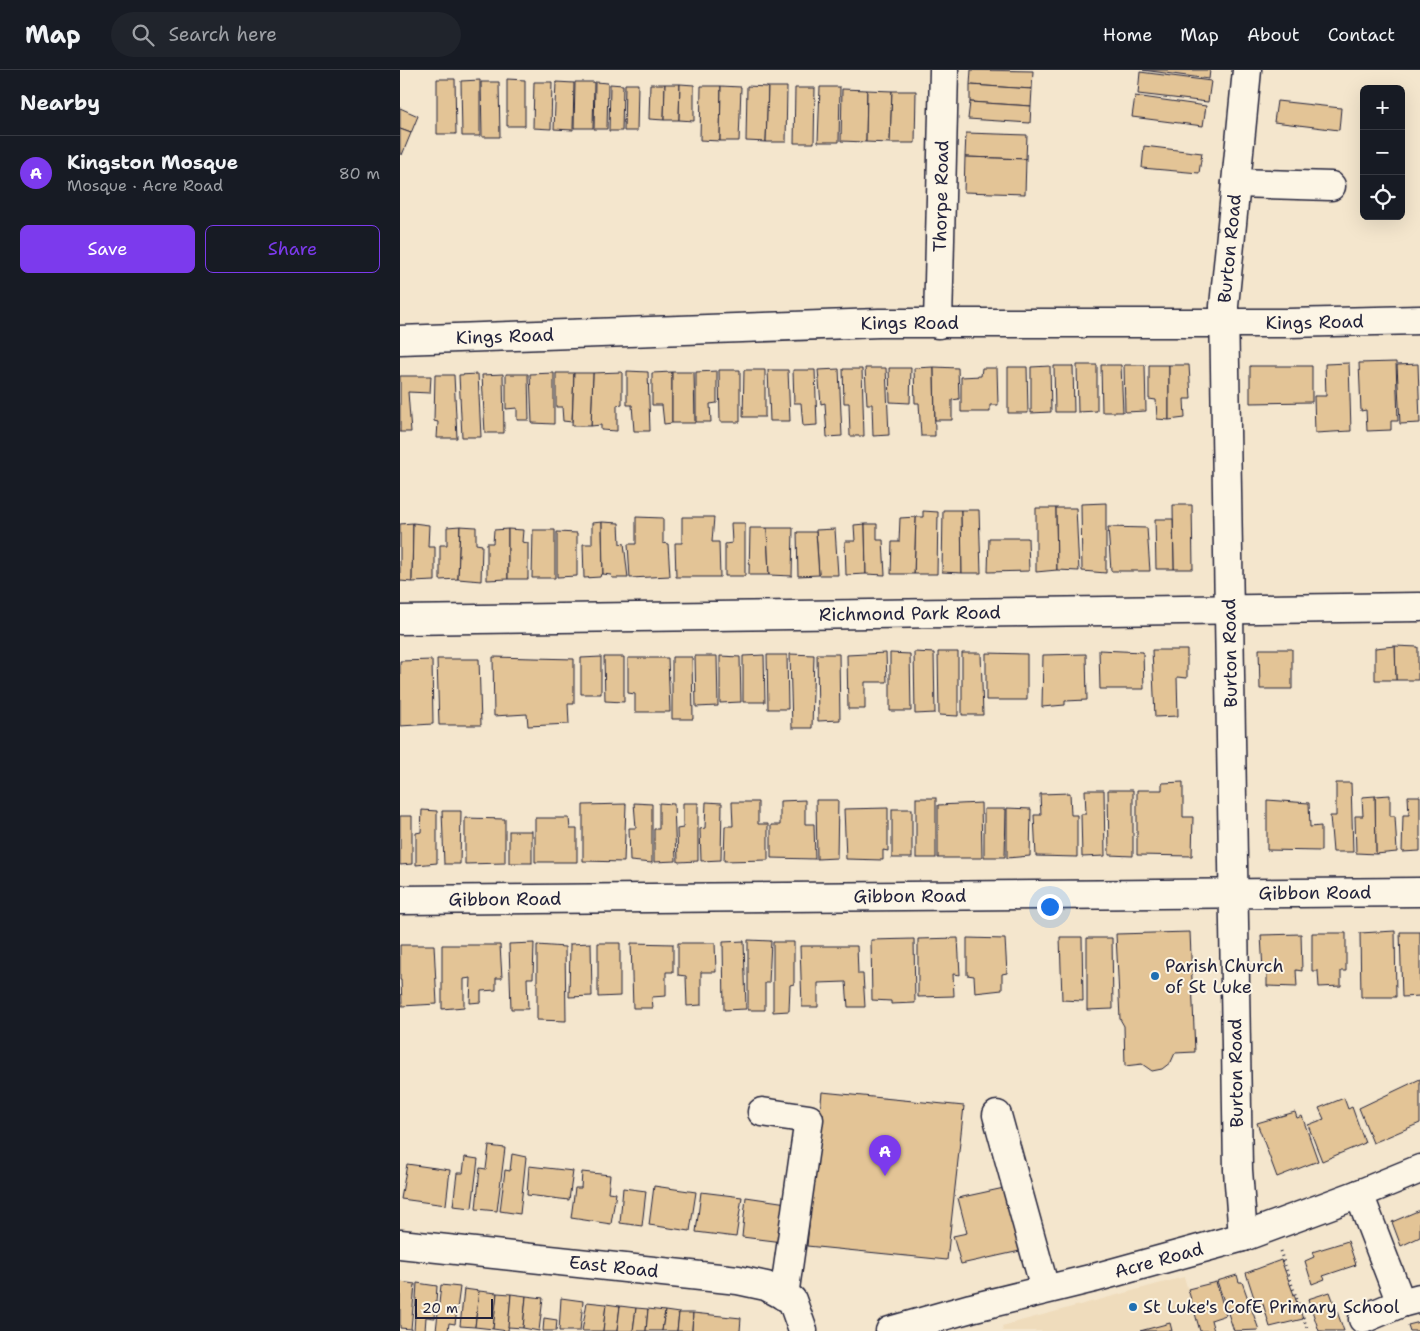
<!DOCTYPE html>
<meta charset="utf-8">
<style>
body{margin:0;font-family:"Shantell Sans",sans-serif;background:#20242c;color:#f1f3f6}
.controls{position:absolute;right:15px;top:15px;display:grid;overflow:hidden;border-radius:8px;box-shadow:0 5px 20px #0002}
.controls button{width:45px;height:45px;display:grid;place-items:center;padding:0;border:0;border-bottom:1px solid #363941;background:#171b24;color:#f1f3f6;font:25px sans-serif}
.scale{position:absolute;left:15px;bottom:12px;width:78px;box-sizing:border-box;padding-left:5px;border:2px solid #22223b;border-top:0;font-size:14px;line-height:18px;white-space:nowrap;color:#22223b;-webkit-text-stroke:4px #fcf5e5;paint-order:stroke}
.you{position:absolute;left:649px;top:836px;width:18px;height:18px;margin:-12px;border:4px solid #fff;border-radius:50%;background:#1a73e8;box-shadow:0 0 0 8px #1a73e833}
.badge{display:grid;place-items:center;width:32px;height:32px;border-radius:50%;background:#7c3aed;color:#fff;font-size:16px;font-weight:700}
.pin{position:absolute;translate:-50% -41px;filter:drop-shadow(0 1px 2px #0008)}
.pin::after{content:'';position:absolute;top:26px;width:18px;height:15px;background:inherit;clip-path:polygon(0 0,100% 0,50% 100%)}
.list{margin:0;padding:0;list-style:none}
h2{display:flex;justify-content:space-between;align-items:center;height:65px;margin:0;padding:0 20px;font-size:21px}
h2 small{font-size:16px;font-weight:400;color:#9ea1a6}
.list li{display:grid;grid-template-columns:32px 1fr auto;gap:15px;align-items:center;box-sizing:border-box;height:75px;padding:0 20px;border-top:1px solid #363941}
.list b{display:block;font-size:19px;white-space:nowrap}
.list p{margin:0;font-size:16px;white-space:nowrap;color:#9ea1a6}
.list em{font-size:16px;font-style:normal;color:#9ea1a6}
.actions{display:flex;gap:10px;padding:15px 20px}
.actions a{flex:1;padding:11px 0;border:1px solid #7c3aed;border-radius:8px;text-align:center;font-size:18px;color:#7c3aed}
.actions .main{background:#7c3aed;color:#fff}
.icon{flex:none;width:28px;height:28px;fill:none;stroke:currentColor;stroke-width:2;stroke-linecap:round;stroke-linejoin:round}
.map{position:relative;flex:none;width:1020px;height:1261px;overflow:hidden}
header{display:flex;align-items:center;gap:30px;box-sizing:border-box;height:70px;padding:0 25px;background:#171b24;border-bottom:1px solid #363941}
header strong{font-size:24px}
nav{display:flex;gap:28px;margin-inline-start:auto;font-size:18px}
.search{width:350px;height:45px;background:#20242c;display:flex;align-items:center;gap:12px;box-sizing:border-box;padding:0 18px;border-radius:28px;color:#9ea1a6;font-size:19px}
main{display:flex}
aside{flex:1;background:#171b24}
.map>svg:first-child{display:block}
.built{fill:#efdcbc}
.building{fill:#e3c496;stroke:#22223b}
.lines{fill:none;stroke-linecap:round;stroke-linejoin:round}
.minor-casing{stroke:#22223b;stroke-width:31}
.path{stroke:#22223b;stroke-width:3;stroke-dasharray:1 4;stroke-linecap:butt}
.minor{stroke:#fcf5e5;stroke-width:28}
.poi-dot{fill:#1f6fb2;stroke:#fcf5e5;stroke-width:2}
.labels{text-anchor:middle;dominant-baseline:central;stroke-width:4;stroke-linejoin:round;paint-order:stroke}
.street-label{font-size:18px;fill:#22223b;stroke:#fcf5e5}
.poi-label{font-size:18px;fill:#22223b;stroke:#fcf5e5;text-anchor:start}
</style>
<header>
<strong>Map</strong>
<div class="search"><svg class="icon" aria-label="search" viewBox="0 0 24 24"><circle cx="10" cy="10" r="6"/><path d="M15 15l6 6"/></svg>Search here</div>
<nav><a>Home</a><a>Map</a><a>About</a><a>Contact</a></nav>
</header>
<main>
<aside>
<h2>Nearby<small></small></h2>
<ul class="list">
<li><span class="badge">A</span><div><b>Kingston Mosque</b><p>Mosque · Acre Road</p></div><em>80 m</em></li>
</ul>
<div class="actions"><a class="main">Save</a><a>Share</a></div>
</aside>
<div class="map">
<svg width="1020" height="1261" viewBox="0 0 1020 1261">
<rect width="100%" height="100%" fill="#f4e6cd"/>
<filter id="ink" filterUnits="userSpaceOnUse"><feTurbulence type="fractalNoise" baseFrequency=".02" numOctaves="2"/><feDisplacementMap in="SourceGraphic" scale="10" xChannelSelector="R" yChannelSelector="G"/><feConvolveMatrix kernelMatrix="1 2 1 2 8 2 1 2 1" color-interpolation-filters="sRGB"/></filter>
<g filter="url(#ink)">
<polygon class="built" points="784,1207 800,1261 603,1261 602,1256"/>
<g class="building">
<polygon points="571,0 633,1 632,19 570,15"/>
<polygon points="743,0 810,0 809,9"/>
<polygon points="740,2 811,11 808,32 738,24"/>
<polygon points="37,9 55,9 56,64 37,64"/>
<polygon points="107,9 125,10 125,56 107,56"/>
<polygon points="80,10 80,66 62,66 61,11"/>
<polygon points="81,12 99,12 100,67 82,67"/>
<polygon points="134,12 152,12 151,59 133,58"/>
<polygon points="156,12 174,13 173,60 154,59"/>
<polygon points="175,12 194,12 193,58 174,58"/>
<polygon points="195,12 208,13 207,59 194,59"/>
<polygon points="210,14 223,15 222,61 209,61"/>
<polygon points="225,14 238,14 237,61 224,61"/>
<polygon points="250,14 265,14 264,50 249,49"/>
<polygon points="265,14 280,14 279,50 264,50"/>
<polygon points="280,14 294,15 294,51 279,50"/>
<polygon points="570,15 632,19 631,36 570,32"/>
<polygon points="301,16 321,16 320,71 300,70"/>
<polygon points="321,16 341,17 339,71 320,71"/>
<polygon points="347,16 368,17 366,72 346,71"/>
<polygon points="368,17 387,17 386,72 366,72"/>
<polygon points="420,17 440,17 439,72 418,72"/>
<polygon points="395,18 415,18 414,73 394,73"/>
<polygon points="442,19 467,20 466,72 441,71"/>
<polygon points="467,20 492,21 490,73 466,72"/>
<polygon points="492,21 516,21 515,73 490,73"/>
<polygon points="735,26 806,36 803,56 732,47"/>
<polygon points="877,31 941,38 939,60 874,52"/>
<polygon points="570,32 631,36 630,53 568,49"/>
<polygon points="0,38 18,46 11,63 0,59"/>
<polygon points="0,59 11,63 2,85 0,84"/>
<polygon points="566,63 627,65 626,89 565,87"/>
<polygon points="744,76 802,83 799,103 742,98"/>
<polygon points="565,87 626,89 625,124 564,122"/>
<polygon points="996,292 998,351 991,351 991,360 967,361 966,340 961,341 959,293"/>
<polygon points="949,293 951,361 915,363 914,326 926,326 925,294"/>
<polygon points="1018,294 1020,353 1000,354 997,295"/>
<polygon points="677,295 697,295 697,341 678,342"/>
<polygon points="701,295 721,295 723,342 702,342"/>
<polygon points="724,295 745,295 746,341 725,342"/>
<polygon points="749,295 769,295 769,350 757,349 756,330 749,329"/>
<polygon points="769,295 789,295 791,329 784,329 785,348 769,350"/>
<polygon points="650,296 651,342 631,343 631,297"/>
<polygon points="654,296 673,296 674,342 655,342"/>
<polygon points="850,296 912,296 912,332 850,333"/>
<polygon points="534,297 535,366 521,366 519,333 515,333 514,298"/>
<polygon points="534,297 558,298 559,329 552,330 552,350 535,350"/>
<polygon points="608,297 627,297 628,343 608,343"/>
<polygon points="465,298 486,298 489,365 473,366 472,334 467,334"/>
<polygon points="489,298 511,298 510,333 490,332"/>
<polygon points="582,298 597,298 598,335 590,335 590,342 561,342 561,307 581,306"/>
<polygon points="439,299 442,366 427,367 425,333 421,334 418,300"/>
<polygon points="443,299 462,299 464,366 450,366 449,333 444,333"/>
<polygon points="319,300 340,300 340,352 320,352"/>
<polygon points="344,300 365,300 365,347 343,347"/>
<polygon points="368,300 388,300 390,351 370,351"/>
<polygon points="393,300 415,300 417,355 403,356 401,333 394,333"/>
<polygon points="227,301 248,302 250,361 234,361 232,335 227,335"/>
<polygon points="317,301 317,333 310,334 311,352 296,352 296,302"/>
<polygon points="222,302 222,334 217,335 217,361 201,360 201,355 191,356 193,303"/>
<polygon points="272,302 272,353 264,354 262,335 252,335 252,303"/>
<polygon points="272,302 294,302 295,353 272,353"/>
<polygon points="154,303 154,354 132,353 130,304"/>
<polygon points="156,303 174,303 172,352 163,351 162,337 156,337"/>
<polygon points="174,303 193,303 191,356 172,356"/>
<polygon points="78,304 81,367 62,367 59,305"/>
<polygon points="103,304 104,363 85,363 82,305"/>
<polygon points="106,304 128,304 129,350 117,350 117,338 106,339"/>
<polygon points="35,305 54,305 57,368 37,368 38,352 34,351"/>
<polygon points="0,306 31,306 30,323 8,322 11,362 0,362"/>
<polygon points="706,433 706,503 682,501 681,434"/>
<polygon points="773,435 792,435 793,499 774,499"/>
<polygon points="636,438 656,438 657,500 636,502"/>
<polygon points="656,438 676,438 679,501 657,500"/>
<polygon points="543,440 561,440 562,503 542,502"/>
<polygon points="561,440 579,440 581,503 562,503"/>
<polygon points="523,441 538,442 537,504 514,504 516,447 523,447"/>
<polygon points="236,447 263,448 263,473 268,474 270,506 230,508 228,474 236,474"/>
<polygon points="282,447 314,447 312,472 319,472 320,507 276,507 275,473 282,473"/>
<polygon points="516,447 514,504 491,504 492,472 499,472 500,448"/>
<polygon points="755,449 773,449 774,499 756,499"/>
<polygon points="202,452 203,504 201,504 200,507 184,508 183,474 192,474 192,453"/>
<polygon points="202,452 219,453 220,474 224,473 228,508 212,508 211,505 203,504"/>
<polygon points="13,453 12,512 0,511 0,454"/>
<polygon points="13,453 29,455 28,477 35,477 35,511 12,512"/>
<polygon points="331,453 345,453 345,506 325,506 325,474 332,473"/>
<polygon points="465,454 466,504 446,505 445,471 455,471 454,455"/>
<polygon points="465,454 477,454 477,470 483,470 485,505 466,504"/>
<polygon points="60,456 58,509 40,510 40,475 47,475 47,457"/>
<polygon points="60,456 76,457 76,474 82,475 81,511 58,509"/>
<polygon points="708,457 747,458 750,501 711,501"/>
<polygon points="350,458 367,458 369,505 349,505"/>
<polygon points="367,458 393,458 392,506 369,505"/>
<polygon points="108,459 108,509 87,510 87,473 93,473 94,460"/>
<polygon points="108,459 123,460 122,472 128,473 128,509 108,509"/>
<polygon points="435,459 438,505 419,505 416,460"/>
<polygon points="133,460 155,460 155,508 132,508"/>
<polygon points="157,462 177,463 177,506 157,507"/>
<polygon points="397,462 416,462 419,505 398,506"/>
<polygon points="589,468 628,468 629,501 588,502"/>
<polygon points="995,576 1018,577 1018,610 996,610"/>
<polygon points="995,576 996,610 975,610 975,578"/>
<polygon points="859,579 892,579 892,619 860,619"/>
<polygon points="699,580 743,582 744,619 700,619"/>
<polygon points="752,580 787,580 787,608 777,607 778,646 755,647"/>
<polygon points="514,582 534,583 535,643 515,644"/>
<polygon points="538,582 558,582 558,646 539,645"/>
<polygon points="486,583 487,612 465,612 465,639 448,639 447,585"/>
<polygon points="490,583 510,584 511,641 490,641"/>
<polygon points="562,583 581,583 583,645 562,645"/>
<polygon points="586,583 627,584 627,630 586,630"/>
<polygon points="390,584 414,585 412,658 392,658"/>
<polygon points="417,584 439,584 440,650 418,651"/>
<polygon points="686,584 687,630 665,631 665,635 642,637 643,585"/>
<polygon points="364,585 365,632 343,632 343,586"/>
<polygon points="367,585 387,585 388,639 368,639"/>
<polygon points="295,586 317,586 318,636 296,637"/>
<polygon points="320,586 340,587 341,632 320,633"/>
<polygon points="93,587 174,589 174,634 168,634 169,654 128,656 127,644 94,646"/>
<polygon points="201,587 201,624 181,624 181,588"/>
<polygon points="204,587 224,587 224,632 205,631"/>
<polygon points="272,587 292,587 293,649 272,649"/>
<polygon points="228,588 268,588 270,642 235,642 235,624 228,623"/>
<polygon points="37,589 79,589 81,655 39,655"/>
<polygon points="32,590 33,654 0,656 0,591"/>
<polygon points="783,712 783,747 793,747 792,786 737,785 737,720 762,720 762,713"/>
<polygon points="936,713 951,713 953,782 933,782 930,746 936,746"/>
<polygon points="685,720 704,720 705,786 682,787 681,744 686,744"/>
<polygon points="708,720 733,720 733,786 709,785"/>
<polygon points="670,723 671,745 677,745 677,787 636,786 634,745 641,745 640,724"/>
<polygon points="990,725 990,746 995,746 997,782 976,784 975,726"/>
<polygon points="975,726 976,784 956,783 955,746 963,746 962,727"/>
<polygon points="1008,726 1020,726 1020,781 1002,782 1003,745 1009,745"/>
<rect x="516" y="728" width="20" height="60"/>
<polygon points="405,730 405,754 414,754 415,789 371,788 371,755 380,755 380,731"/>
<polygon points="416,730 438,730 437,788 417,789"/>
<polygon points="867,730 909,733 910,757 921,756 921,781 867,780"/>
<polygon points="306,732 322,733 321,790 301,791 300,759 305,758"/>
<polygon points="332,732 358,732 358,754 368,754 368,790 324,791 325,756 333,756"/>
<polygon points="234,733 252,734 252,793 230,791 229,758 236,758"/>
<polygon points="259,733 274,734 276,791 254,792 254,759 259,759"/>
<polygon points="283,733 298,733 298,791 278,792 277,759 283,758"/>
<polygon points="581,733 582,788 538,788 538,735"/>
<polygon points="226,734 224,792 183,791 183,735"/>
<polygon points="488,738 488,781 483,780 483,790 446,789 444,739"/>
<polygon points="607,738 631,739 630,786 607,788"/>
<rect x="492" y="739" width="20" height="49"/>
<polygon points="584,739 606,739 605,787 584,787"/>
<polygon points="22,740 37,741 37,793 16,795 16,763 21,762"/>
<polygon points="42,741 61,741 60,794 44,794"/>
<polygon points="0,746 12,746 12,794 0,795"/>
<polygon points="65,748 105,749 105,793 65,794"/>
<polygon points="135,748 169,748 170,759 177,759 177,792 135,792"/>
<rect x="109" y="761" width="23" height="32"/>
<polygon points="995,861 996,927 961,927 960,863"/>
<polygon points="790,862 795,982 775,983 771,992 762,999 752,1001 742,994 725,996 724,956 720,949 716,864"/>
<polygon points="1000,862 1020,862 1020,926 1002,927"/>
<polygon points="912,863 946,863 946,901 941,901 941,916 919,917 918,901 912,901"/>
<polygon points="901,864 902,901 896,900 897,917 867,916 867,901 863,901 861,865"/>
<polygon points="660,867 682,867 683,931 662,930"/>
<polygon points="558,868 560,905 553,904 554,926 518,927 518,869"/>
<polygon points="567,868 605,869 607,903 602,904 602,920 575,923 574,906 567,905"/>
<polygon points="687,868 712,868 713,939 687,940"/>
<polygon points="514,869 515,933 491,934 491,931 472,930 471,870"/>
<polygon points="348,870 371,871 369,913 365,913 365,940 348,940"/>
<polygon points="344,871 346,939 324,940 323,872"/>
<polygon points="373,872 394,872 394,914 390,915 389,941 373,942"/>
<polygon points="134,873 133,908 127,908 128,939 111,939 109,874"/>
<polygon points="191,873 192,926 169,927 170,874"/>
<polygon points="198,873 220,873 220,926 198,927"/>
<polygon points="231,873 273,874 273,902 266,902 266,926 252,927 253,938 233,938"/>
<polygon points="278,873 315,873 316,902 301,902 301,935 287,936 286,906 278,905"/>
<polygon points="0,875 34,875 37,934 2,936 1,910 0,910"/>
<polygon points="42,875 100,875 102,908 96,908 96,920 81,921 81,932 70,933 71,908 64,909 64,937 42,939"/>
<polygon points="137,875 165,877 166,951 137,950"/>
<polygon points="400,876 457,876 458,904 463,904 465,937 448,937 446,912 418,913 418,937 402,937"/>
<polygon points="1020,1009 1020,1053 973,1073 959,1038"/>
<polygon points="422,1022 564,1036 547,1190 407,1176"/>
<polygon points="944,1028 948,1039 952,1037 965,1073 922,1091 908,1055 924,1049 919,1038"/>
<polygon points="895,1042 897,1048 902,1046 918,1091 877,1107 857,1053"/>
<polygon points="89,1076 105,1078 97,1141 76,1139 80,1098 86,1099"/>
<polygon points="112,1084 126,1087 120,1144 100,1141 105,1100 110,1101"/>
<polygon points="65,1087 78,1089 72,1138 53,1136 57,1103 63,1103"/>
<polygon points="7,1094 50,1100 46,1135 1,1129"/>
<polygon points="129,1096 173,1101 169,1130 127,1125"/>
<polygon points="182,1102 210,1105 208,1122 216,1123 211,1154 171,1148 175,1118 181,1118"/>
<polygon points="254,1116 296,1122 290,1161 249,1155"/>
<polygon points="223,1118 246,1121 242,1156 220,1153"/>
<polygon points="604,1118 620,1181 561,1194 553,1166 567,1163 558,1128"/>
<polygon points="301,1122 342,1127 336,1167 296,1162"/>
<polygon points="346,1127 387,1133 383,1172 342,1167"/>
<polygon points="1020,1140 1020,1167 1001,1176 992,1152"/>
<polygon points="948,1171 956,1195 923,1206 925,1209 912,1214 905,1191 914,1187 912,1182"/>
<polygon points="881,1190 903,1249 870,1257 863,1234 857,1237 846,1203"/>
<polygon points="837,1205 839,1212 842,1212 859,1260 834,1261 817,1211"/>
<polygon points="0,1212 15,1214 11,1259 0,1258"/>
<polygon points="816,1212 826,1245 811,1250 814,1261 800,1261 788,1219"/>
<polygon points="17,1213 37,1216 35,1248 26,1247 25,1261 14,1261"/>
<polygon points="41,1215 60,1217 55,1254 49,1253 48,1261 36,1261"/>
<polygon points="64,1219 79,1221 75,1257 60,1256"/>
<polygon points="79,1221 97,1223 93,1259 75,1257"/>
<polygon points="930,1222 944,1261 919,1261 908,1229"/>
<polygon points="97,1223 111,1224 108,1261 93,1259"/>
<polygon points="111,1224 126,1226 123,1258 108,1257"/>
<polygon points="126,1226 143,1228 139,1261 123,1258"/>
<polygon points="161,1228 183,1231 180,1261 159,1261"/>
<polygon points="187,1232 206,1234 203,1261 182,1261"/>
<polygon points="206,1234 220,1236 217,1261 203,1261"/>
<polygon points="220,1236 236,1238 233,1261 217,1261"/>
<polygon points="236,1238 248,1239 246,1261 233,1261"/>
<polygon points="248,1239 265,1241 262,1261 246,1261"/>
<polygon points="265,1241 279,1243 277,1261 262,1261"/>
<polygon points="279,1243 293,1243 292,1261 277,1261"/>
<polygon points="293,1243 341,1248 340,1261 292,1261"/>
<polygon points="144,1248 157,1250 156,1261 143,1261"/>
<polygon points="1020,1252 1020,1261 1010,1261 1008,1255"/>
<polygon points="770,1253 772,1261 740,1261"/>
</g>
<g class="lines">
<g class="minor-casing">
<g id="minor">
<polyline points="836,113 931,116"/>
<path id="s1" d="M538,254L544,0"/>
<path id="s2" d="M0,270L479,253H888L1020,250"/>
<path id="s3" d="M0,550L1020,537"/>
<path id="s4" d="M0,830L1020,822"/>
<polyline points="362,1042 409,1049 384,1226"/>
<polyline points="597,1045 645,1219"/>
<polyline points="959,1124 1001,1233"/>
<path id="s5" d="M843,1167L838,1100L824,236L847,0"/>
<path id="s6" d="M0,1174L338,1210L366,1216L392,1230L403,1261"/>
<polyline points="963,1249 1001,1233 1020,1228"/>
<path id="s7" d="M490,1261L571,1238L694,1208L843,1167L959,1124L1020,1099"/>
</g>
</g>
<polyline class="path" points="880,1181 908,1261"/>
<use href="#minor" class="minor"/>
</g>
</g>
<g class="poi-dot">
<circle cx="755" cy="906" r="5"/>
<circle cx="733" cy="1237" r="5"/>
</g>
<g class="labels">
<g class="street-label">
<text stroke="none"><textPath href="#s1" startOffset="128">Thorpe Road</textPath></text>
<text stroke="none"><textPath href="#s5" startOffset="989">Burton Road</textPath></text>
<text stroke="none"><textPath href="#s2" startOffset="915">Kings Road</textPath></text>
<text stroke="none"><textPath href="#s2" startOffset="510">Kings Road</textPath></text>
<text stroke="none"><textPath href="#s2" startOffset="105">Kings Road</textPath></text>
<text stroke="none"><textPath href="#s3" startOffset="510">Richmond Park Road</textPath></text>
<text transform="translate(830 583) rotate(-91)">Burton Road</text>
<text stroke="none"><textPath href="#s4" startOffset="915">Gibbon Road</textPath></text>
<text stroke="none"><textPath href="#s4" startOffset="510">Gibbon Road</textPath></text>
<text stroke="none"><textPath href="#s4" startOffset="105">Gibbon Road</textPath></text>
<text transform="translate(836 1003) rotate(-91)">Burton Road</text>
<text stroke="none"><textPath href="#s7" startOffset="278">Acre Road</textPath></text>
<text stroke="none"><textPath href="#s6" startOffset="215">East Road</textPath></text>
</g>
<g class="poi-label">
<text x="765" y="896">Parish Church<tspan x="765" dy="21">of St Luke</tspan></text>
<text x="743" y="1237">St Luke's CofE Primary School</text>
</g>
</g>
</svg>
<div class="controls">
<button>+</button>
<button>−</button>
<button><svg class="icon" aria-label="locate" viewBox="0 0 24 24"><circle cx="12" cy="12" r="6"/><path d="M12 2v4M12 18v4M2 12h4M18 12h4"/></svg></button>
</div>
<div class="scale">20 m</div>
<div class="you"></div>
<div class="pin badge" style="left:485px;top:1106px">A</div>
</div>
</main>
